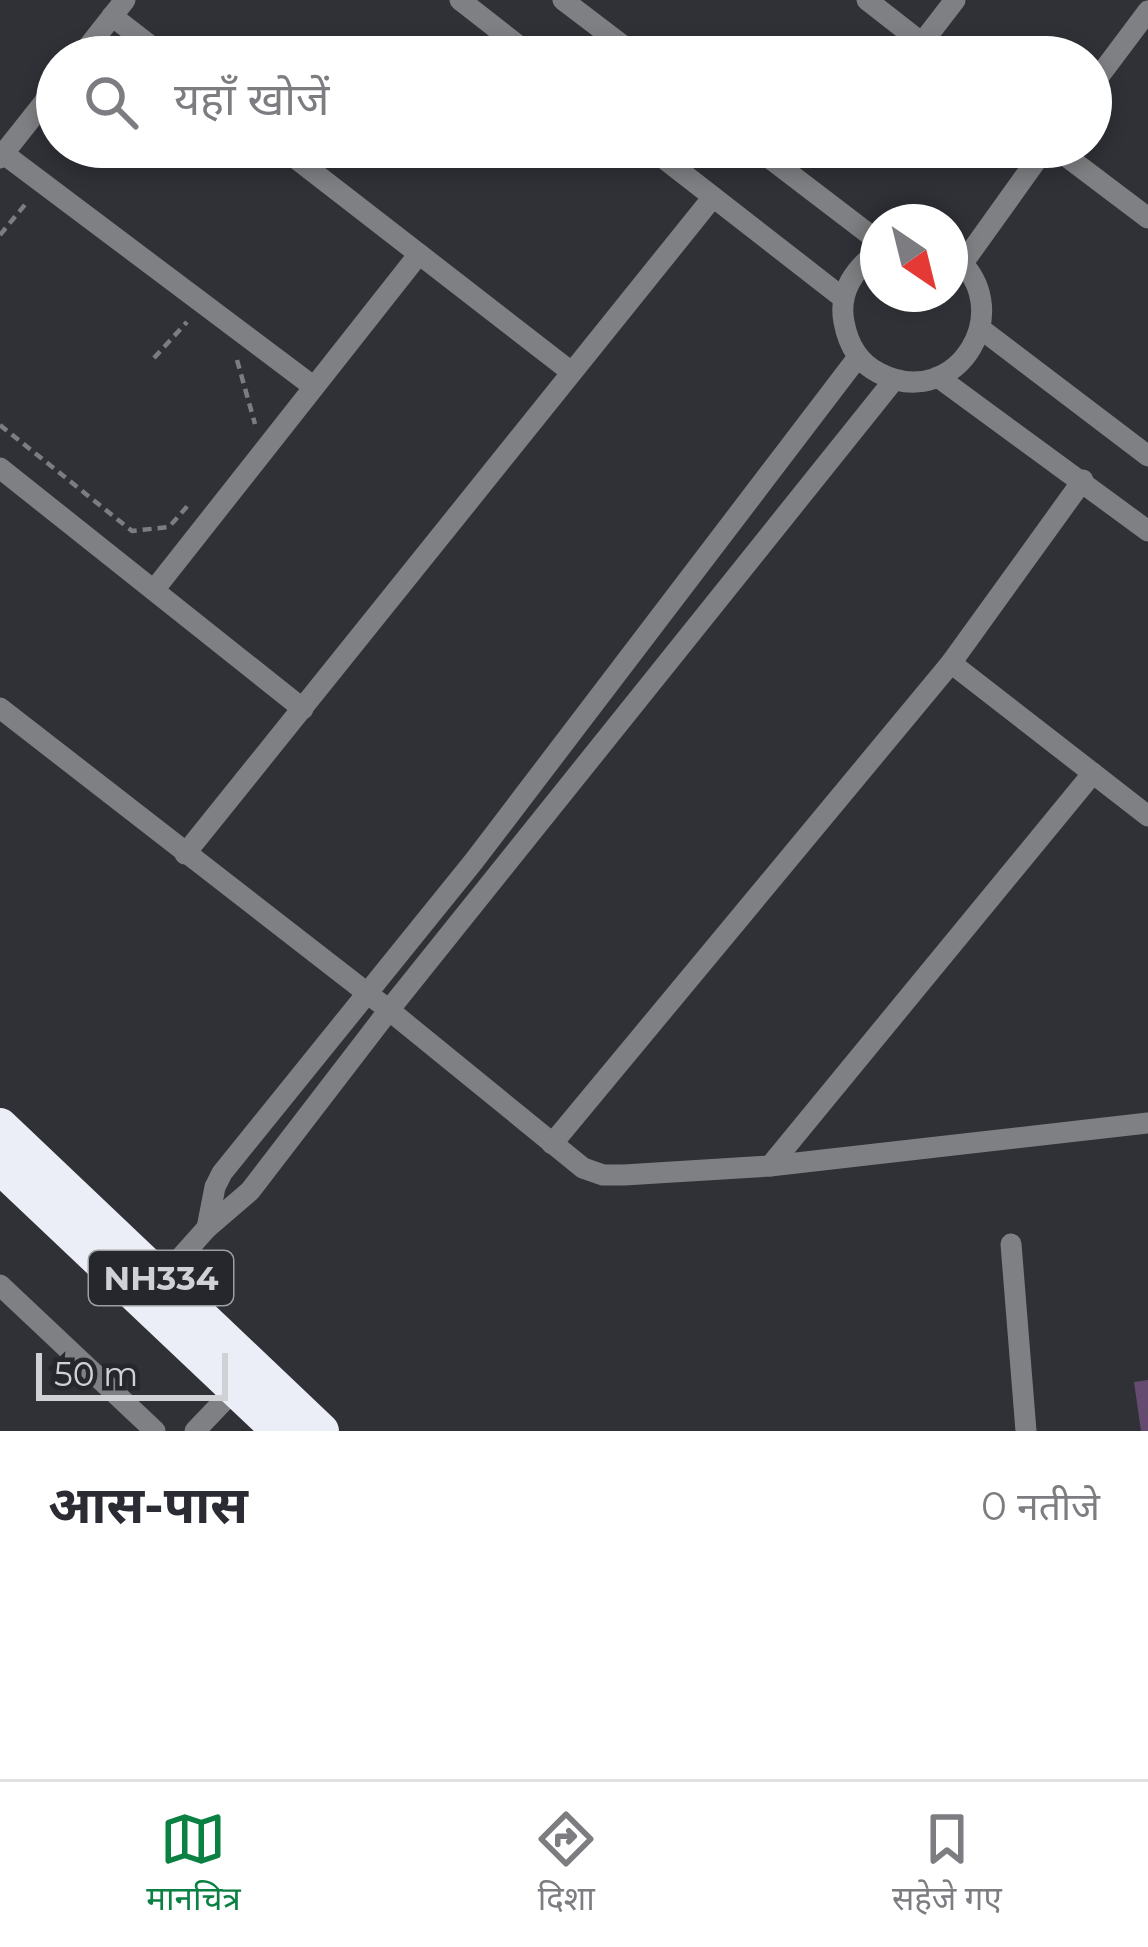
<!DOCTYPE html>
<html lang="hi">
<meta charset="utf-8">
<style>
body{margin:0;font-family:Montserrat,"Noto Sans Devanagari",sans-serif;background:#f7f7f7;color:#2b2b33}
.compass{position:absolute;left:860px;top:204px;width:108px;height:108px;border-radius:50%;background:#fff;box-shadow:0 6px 18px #0003;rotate:145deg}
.scale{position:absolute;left:36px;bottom:30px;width:192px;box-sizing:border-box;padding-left:12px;border:6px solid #cfd1d5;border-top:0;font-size:33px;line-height:42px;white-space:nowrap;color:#cfd1d5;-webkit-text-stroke:9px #25272d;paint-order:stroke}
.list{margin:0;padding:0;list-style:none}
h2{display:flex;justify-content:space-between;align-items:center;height:156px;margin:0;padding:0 48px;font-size:51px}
h2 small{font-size:39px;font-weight:400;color:#7c7c81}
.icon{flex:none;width:66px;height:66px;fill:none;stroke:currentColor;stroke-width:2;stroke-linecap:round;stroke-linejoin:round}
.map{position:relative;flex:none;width:1148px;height:1431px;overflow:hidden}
.search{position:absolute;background:#fff;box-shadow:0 6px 18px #0003;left:36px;right:36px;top:36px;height:132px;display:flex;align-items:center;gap:30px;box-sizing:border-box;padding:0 42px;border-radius:66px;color:#7c7c81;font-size:45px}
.sheet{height:348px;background:#fff}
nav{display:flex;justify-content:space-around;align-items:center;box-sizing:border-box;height:168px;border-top:3px solid #e1e1e2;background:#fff;font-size:33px;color:#7c7c81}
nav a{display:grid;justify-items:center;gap:6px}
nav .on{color:#0b8043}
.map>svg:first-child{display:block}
.building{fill:#664b71}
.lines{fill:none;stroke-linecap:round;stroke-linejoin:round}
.path{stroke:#7b7d82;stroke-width:4.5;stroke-dasharray:9 6;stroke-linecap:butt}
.street{stroke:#7f8083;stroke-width:21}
.highway{stroke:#ebeef6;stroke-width:36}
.labels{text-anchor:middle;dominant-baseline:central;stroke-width:9;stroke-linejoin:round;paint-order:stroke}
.shield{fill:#25272d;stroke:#9c9ea3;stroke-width:3}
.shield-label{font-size:33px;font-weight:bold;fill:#cfd1d5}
</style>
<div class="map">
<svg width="1148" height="1431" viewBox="0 0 1148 1431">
<rect width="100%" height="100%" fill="#2f3137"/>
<polygon class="building" points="1148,1380 1148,1431 1141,1431 1134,1382"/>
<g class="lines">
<g class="path">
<polyline points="0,235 28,201"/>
<polyline points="154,358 187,322"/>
<polyline points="237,360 255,424"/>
<polyline points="0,425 132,531 169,527 191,502"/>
</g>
<g class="street">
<polyline points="460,0 533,57"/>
<polyline points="563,0 638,57"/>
<polyline points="867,0 940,57"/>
<polyline points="112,16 165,57"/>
<polyline points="922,43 955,0"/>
<polyline points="80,57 125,0"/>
<polyline points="1091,87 1148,11"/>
<polyline points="281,147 570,371"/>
<polyline points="649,147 843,298"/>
<polyline points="755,147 878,241"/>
<polyline points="1054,147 1148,218"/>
<polyline points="4,154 314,387"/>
<polyline points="0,158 57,86"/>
<path d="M878,251C855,269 838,291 844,322C848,344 859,363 879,373C957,414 1023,305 950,253"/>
<polyline points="963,263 1046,147"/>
<polyline points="981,329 1148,456"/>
<polyline points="938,377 1148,531"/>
<polyline points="0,468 303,709"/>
<polyline points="154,590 419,254"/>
<polyline points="951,663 1148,816"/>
<polyline points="0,708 389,1010 583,1168 603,1175 624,1175 770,1166 1148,1123"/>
<polyline points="185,854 713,197"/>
<polyline points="552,1144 951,663 1083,480"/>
<polyline points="770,1166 1093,773"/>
<polyline points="207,1228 215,1187 222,1173 474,861 858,357"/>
<polyline points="1011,1244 1026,1431"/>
<polyline points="0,1285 155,1431"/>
<polyline points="156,1285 207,1228 250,1191 389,1010 894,380"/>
<polyline points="195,1431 236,1388"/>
</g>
<g class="highway">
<polyline points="0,1126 321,1431"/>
<polyline points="0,1166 280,1431"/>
</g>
</g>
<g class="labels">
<rect class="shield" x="89" y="1251" width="144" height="54" rx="9"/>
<g class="shield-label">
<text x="161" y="1278">NH334</text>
</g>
</g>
</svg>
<svg class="compass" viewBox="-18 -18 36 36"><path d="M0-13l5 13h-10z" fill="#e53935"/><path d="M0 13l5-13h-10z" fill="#7c7c81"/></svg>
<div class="scale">50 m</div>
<div class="search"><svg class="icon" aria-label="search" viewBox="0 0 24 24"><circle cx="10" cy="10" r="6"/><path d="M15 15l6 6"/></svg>यहाँ खोजें</div>
</div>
<section class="sheet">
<h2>आस-पास<small>0 नतीजे</small></h2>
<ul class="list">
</ul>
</section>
<nav>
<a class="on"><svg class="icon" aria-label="map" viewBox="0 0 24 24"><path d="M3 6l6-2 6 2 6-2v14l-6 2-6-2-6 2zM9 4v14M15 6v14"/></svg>मानचित्र</a>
<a><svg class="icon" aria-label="directions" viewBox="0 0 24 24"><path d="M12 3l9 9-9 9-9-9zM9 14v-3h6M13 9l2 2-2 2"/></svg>दिशा</a>
<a><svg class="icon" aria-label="saved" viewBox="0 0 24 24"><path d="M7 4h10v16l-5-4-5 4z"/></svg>सहेजे गए</a>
</nav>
